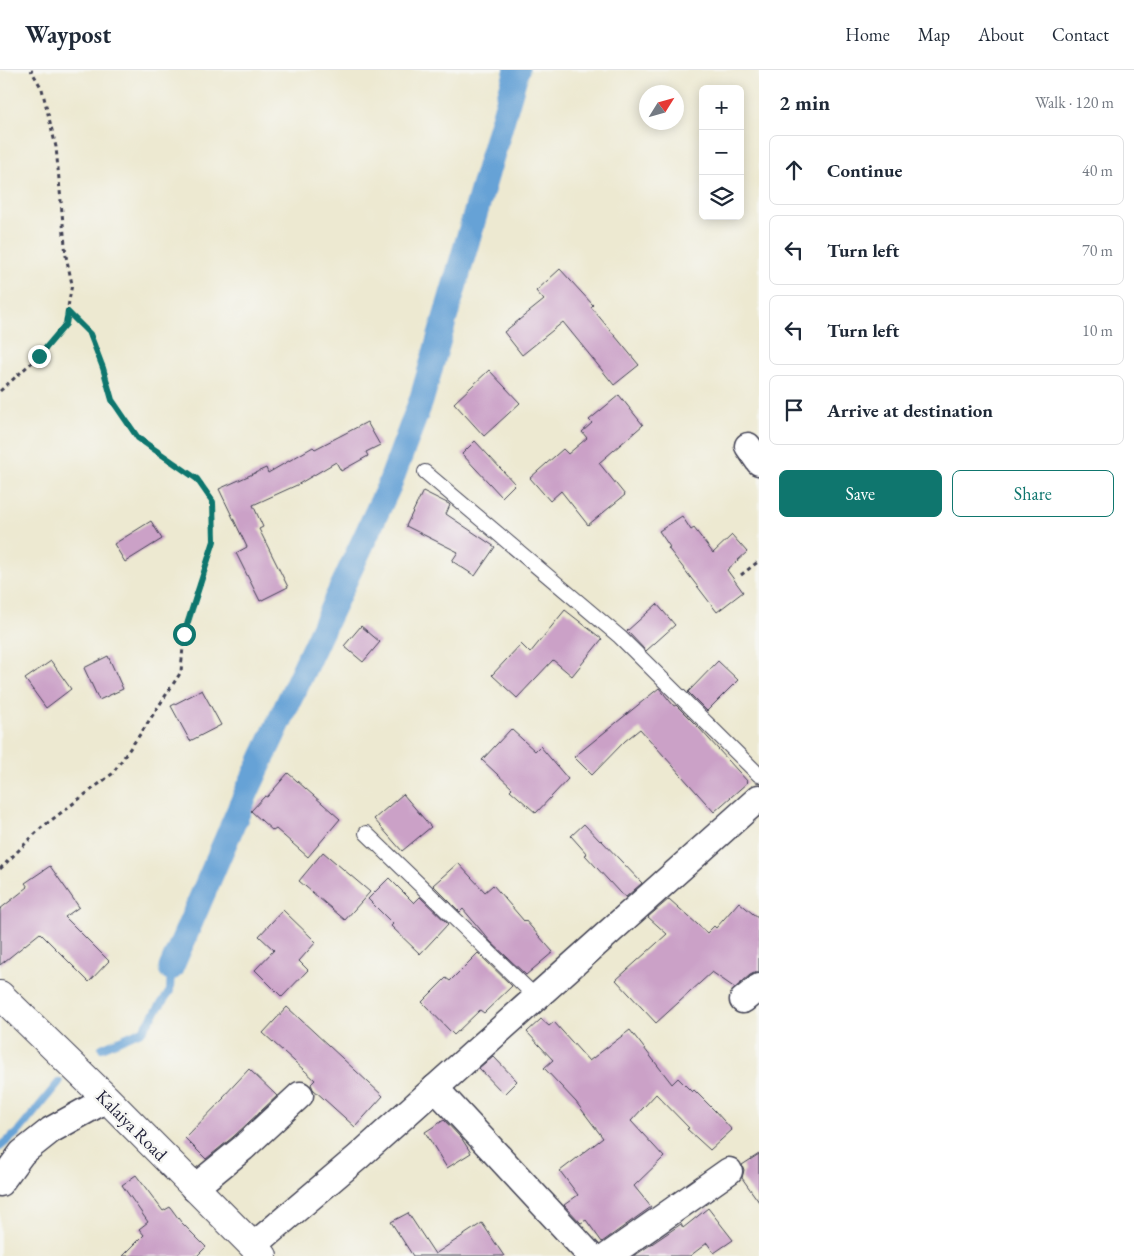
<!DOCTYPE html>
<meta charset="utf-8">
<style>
body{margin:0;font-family:"EB Garamond",serif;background:#f2f2f3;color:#1f2937}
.controls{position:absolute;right:15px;top:15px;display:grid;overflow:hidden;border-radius:8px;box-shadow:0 2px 12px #0003}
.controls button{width:45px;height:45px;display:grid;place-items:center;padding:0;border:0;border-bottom:1px solid #e0e1e3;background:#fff;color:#1f2937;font:25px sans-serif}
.compass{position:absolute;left:639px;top:15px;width:45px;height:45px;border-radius:50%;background:#fff;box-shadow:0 2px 12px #0003;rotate:53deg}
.stop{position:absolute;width:15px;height:15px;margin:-11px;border:4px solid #0f766e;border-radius:50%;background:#fff}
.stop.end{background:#0f766e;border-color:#fff;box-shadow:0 1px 5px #0008}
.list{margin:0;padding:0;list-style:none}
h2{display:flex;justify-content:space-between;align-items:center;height:65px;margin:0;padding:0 20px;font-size:21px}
h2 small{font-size:16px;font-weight:400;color:#747a83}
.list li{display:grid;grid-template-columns:32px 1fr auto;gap:15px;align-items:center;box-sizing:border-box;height:70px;margin:0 10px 10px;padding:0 10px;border:1px solid #e0e1e3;border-radius:8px}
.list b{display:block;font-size:19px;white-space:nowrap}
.list em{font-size:16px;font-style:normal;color:#747a83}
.actions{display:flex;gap:10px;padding:15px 20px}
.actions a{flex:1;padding:11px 0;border:1px solid #0f766e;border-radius:8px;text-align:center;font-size:18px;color:#0f766e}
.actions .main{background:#0f766e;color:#fff}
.icon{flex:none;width:28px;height:28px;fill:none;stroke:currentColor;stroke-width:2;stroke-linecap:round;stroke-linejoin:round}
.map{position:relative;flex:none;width:759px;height:1186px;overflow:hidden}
header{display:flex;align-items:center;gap:30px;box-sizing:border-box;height:70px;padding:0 25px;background:#fff;border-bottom:1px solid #e0e1e3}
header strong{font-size:24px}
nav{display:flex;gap:28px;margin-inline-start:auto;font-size:18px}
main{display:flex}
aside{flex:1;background:#fff}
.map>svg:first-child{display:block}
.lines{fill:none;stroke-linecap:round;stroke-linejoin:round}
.stream{stroke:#66a2d6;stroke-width:8}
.canal{stroke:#66a2d6;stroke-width:25}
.building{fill:#cba1c7}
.service-casing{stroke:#404052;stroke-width:16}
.minor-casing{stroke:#404052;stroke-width:29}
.secondary-casing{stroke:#404052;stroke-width:30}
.path{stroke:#404052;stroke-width:3;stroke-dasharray:4 4;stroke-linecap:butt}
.service{stroke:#fff;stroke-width:14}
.minor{stroke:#fff;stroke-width:26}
.secondary{stroke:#fff;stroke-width:28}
.route{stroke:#0f766e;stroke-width:6}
.labels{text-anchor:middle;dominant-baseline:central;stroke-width:5;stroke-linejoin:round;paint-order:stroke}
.street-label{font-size:18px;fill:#22223b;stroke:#f6f6f2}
</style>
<header>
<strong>Waypost</strong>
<nav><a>Home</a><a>Map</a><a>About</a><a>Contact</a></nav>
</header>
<main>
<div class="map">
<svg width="759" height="1186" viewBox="0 0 759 1186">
<rect width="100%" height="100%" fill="#f6f6f2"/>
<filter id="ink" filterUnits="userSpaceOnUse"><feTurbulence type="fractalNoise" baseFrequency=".02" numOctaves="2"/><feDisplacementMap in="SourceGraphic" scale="10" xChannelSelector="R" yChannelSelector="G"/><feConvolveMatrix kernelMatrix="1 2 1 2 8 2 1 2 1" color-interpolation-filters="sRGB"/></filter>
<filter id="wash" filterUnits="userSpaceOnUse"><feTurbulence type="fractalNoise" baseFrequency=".0096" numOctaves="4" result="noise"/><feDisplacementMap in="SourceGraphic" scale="20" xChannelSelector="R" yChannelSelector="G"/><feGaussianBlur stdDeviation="1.12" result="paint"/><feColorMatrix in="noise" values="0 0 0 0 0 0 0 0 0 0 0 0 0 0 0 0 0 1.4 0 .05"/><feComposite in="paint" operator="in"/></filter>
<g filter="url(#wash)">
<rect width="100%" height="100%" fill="#ede9d1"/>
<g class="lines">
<g class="stream">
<polyline points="102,978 143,960 170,921 171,898"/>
<polyline points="0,1077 19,1061 59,1012"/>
</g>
<polyline class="canal" points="171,898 248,719 389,416 421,331 517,0"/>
</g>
<g id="blocks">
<g class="building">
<polygon points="560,199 593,235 591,237 639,295 614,315 563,252 522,285 504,262 544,230 536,221"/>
<polygon points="489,300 520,333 484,366 454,333"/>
<polygon points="619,325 643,355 599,393 625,425 588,455 561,421 550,431 530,408 563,379 568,384 587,368 582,362 592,353 589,350"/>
<polygon points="367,352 380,375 366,382 368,386 341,401 336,392 297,415 253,435 263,457 259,459 288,517 260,531 236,483 247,477 219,419 266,398 268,403 313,377 315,379"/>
<polygon points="475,371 515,414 502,427 462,384"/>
<polygon points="423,421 449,434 450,435 446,444 495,477 475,506 452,491 458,482 406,456"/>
<polygon points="682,446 691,460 694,458 713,483 732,465 747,482 727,500 743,522 717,542 668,478 670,477 659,461"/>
<polygon points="151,451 162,469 125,492 114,474"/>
<polygon points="657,534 675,555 646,581 627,561"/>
<polygon points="565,540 602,569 572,606 553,590 517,628 492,605 521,574 530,583"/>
<polygon points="361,556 380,572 363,592 344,576"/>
<polygon points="108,586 123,619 99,630 84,598"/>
<polygon points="51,591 71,619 46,638 25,609"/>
<polygon points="718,591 738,610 707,641 688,622"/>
<polygon points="659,618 674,636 676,635 699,658 748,712 714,742 640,659 625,671 592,705 574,687"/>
<polygon points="202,620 221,655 190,671 171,636"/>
<polygon points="511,659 535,681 540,676 568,709 536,743 510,720 512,718 482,690"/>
<polygon points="288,703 340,749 308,787 276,759 273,761 251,741 265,726 267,727"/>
<polygon points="403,724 431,757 402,781 374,749"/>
<polygon points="584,754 600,771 601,770 642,813 626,827 620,823 585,785 587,784 571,766"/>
<polygon points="323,782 370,822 345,850 299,811"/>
<polygon points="458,793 485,822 493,815 524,851 525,850 553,882 526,905 490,871 463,839 460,842 433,815"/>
<polygon points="50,796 79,837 65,847 109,891 89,912 40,863 0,895 0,839 28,817 25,813"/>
<polygon points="389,808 414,833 420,827 448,854 420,884 391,856 393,854 368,829"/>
<polygon points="669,829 707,863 714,856 716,858 739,832 759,849 759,902 756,902 750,905 735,918 712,902 656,953 616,910 667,864 648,847"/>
<polygon points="283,840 316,872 299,891 308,900 282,927 255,900 274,880 259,866"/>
<polygon points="478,883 512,916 484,943 480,940 454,965 422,932 446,908 450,911"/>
<polygon points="287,937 383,1026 355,1057 313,1019 311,1014 315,1010 263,963"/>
<polygon points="541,949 549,956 554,952 589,991 630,960 672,1014 678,1008 692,1022 694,1020 715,1041 732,1060 710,1080 687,1059 689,1058 656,1024 631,1051 664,1087 634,1116 651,1137 602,1172 586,1150 581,1153 564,1135 578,1125 560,1101 603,1068 576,1032 544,998 553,990 527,962"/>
<polygon points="493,986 517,1011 504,1024 479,998"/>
<polygon points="249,999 277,1026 233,1067 206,1089 185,1068 224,1028 223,1027"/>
<polygon points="444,1050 462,1069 471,1083 447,1098 425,1062"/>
<polygon points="759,1084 759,1132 742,1108 744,1100 742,1095"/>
<polygon points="136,1105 163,1141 170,1137 181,1152 206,1177 197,1186 123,1186 144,1165 139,1159 148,1152 122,1115"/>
<polygon points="708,1138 733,1170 714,1183 707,1173 690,1186 634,1186 681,1154 683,1158"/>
<polygon points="408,1143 435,1184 482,1153 504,1186 413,1186 391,1152"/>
</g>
</g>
</g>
<g filter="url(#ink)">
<use href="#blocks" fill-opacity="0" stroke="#404052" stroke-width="1"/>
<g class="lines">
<g class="service-casing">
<g id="service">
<polyline points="425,402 620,567 759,705"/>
<polyline points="366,763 536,927"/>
</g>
</g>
<g class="minor-casing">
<g id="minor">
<polyline points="748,376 759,392"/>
<polyline points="743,930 759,917"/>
<polyline points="435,1018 591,1186"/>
<polyline points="0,1113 22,1083 51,1060 107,1029"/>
<polyline points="194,1118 243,1078 300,1025"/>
<polyline points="253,1176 358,1087 759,728"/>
<polyline points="608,1186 729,1101"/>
</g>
</g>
<g class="secondary-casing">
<polyline id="secondary" points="0,925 107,1029 263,1186"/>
</g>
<g class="path">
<polyline points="0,321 39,286 65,254 72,214 66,186 56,77 42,19 31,0"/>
<polyline points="741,505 759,491"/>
<polyline points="0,799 41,758 112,704 141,663 181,602 184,563 214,471 213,431 197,409 138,368 112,330 103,298 90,264 68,242"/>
</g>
<use href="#service" class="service"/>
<use href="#minor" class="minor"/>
<use href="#secondary" class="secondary"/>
</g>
</g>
<g class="lines" filter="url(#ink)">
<polyline class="route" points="39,286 66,254 68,242 90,264 103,298 112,330 138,368 197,409 213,432 214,471 184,564"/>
</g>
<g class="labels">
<g class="street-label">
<text transform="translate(132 1055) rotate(45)">Kalaiya Road</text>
</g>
</g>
</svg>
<div class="controls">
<button>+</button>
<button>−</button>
<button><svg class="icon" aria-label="layers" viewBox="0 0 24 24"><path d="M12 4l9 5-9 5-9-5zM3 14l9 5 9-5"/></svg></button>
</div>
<svg class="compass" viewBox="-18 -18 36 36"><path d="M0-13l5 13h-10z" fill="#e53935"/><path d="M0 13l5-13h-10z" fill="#747a83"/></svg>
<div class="stop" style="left:184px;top:564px"></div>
<div class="stop end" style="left:39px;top:286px"></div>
</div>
<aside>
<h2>2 min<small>Walk · 120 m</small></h2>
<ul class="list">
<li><svg class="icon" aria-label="ahead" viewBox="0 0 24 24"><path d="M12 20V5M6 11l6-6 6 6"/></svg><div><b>Continue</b></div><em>40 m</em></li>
<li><svg class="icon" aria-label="left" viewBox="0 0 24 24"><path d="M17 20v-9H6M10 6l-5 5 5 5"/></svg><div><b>Turn left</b></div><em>70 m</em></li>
<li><svg class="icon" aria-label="left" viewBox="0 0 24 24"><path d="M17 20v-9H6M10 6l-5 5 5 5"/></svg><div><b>Turn left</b></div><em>10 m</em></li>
<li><svg class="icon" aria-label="arrive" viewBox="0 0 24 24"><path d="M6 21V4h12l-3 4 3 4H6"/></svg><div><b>Arrive at destination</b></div></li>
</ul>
<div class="actions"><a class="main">Save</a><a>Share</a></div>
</aside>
</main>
